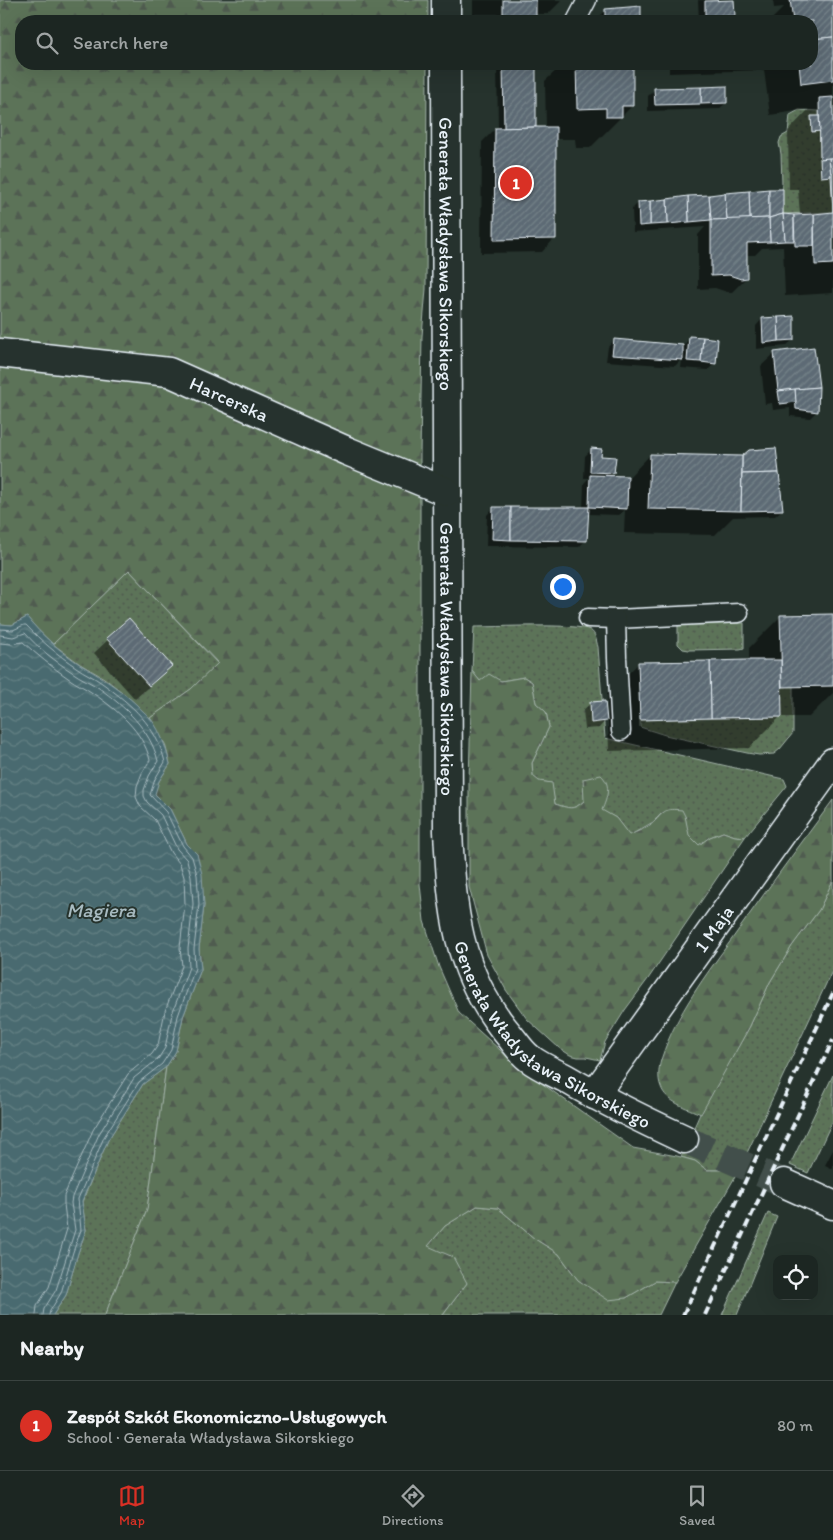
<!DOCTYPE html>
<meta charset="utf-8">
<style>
body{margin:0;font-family:Itim,sans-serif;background:#252e2a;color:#f1f3f6}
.controls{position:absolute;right:15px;bottom:15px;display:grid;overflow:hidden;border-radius:10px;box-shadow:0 5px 20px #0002}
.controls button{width:45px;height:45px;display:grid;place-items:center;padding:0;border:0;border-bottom:1px solid #3a4340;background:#1c2622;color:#f1f3f6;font:25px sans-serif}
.you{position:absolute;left:562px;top:586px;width:18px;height:18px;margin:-12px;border:4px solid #fff;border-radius:50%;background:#1a73e8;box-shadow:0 0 0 8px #1a73e833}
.badge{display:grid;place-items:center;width:32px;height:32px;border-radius:50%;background:#d93025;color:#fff;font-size:16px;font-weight:700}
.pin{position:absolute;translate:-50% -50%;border:2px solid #fff;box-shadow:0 1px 5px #0006}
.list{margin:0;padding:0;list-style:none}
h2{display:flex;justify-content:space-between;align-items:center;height:65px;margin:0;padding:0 20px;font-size:21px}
h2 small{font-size:16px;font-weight:400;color:#a0a5a5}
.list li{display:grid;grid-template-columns:32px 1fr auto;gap:15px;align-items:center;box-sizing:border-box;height:90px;padding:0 20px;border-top:1px solid #3a4340}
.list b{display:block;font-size:19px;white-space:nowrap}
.list p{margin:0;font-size:16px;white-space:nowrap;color:#a0a5a5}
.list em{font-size:16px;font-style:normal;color:#a0a5a5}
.icon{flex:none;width:28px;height:28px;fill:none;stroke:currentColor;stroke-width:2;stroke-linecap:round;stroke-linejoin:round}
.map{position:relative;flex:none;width:833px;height:1315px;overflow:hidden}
.search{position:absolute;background:#1c2622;box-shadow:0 5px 20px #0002;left:15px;right:15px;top:15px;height:55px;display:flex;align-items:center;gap:12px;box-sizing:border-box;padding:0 18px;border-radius:20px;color:#a0a5a5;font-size:19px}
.sheet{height:155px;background:#1c2622}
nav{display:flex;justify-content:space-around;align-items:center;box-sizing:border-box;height:70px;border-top:1px solid #3a4340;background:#1c2622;font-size:14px;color:#a0a5a5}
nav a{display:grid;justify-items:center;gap:2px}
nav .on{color:#d93025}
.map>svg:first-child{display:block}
.grass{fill:url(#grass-dots);stroke:#a2b2a8}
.forest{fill:url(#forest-firs);stroke:#a2b2a8}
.water{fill:url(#water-waves);stroke:#89a0a6}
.shadow{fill:#0007}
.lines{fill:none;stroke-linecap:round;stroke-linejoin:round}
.shore{stroke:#a8bbc1;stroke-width:1}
.building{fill:url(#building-hatch);stroke:#e8f1f8}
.minor-tunnel{stroke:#43504b;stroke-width:28;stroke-dasharray:28 14;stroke-linecap:butt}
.service-casing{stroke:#e8f1f8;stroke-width:21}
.minor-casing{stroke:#e8f1f8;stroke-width:31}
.service{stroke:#26332d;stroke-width:18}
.minor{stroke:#26332d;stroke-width:28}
.rail{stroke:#e8f1f8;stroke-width:4;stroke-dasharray:8 4;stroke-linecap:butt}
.labels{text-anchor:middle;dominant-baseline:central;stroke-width:4;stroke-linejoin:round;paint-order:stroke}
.street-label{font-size:19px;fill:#e8f1f8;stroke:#26332d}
.water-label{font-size:20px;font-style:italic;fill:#a8bbc1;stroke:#26332d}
</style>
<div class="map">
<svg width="833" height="1315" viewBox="0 0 833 1315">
<defs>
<pattern id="grass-dots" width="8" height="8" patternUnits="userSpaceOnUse" patternTransform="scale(1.25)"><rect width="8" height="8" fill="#5c7358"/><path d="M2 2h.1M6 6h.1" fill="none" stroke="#505b50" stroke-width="1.8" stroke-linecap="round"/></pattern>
<pattern id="forest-firs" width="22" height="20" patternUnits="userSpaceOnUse" patternTransform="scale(1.25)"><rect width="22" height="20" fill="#5c7358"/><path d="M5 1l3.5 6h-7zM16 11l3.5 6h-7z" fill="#505b50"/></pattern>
<pattern id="water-waves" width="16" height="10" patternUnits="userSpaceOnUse" patternTransform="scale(1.25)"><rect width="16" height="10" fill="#496a6f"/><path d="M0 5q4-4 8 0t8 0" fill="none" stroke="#638084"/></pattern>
<pattern id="building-hatch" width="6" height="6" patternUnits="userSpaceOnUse" patternTransform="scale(1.25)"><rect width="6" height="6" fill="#5d6b74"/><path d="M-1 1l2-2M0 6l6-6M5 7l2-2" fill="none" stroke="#748189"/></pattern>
</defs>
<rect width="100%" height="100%" fill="#26332d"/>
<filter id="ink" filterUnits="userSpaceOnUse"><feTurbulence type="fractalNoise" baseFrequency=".02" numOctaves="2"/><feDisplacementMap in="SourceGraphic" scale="10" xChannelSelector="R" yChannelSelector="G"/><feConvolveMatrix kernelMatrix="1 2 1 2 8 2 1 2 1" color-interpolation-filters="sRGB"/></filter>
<g filter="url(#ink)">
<g class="grass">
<polygon points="799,110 819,111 819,116 811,116 812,131 820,131 821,176 831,176 833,212 783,214 781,154 779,143 781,137 788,133 790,115"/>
<polygon points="129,570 218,664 191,689 150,718 127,696 104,678 80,664 53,644"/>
<polygon points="744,623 744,648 740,649 689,650 683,649 678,644 678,625"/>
<path d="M474,627C494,627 577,623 590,630C596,634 596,640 598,647L605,738L779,778L784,779L787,786L745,837L735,836L723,832L710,837L699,845L688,835L685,816L662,813L653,822L629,836L616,818L584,801C572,811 569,808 555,804L551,783L538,781L533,776L532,763L549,727L546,712L536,703L532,682L524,677L501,681H480L472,671Z"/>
<polygon points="793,686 793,733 780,749 774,754 759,755 747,753 665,735 640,727 640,720 781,717 782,687"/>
<polygon points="833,880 833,969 739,1170 707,1170 695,1161 681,1157 703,1107 750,1026 770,982 792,946 819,910"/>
<polygon points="166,1067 147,1210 105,1315 53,1315 66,1295 78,1253 86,1230 82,1202 108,1140 143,1084"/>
<polygon points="833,1075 833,1120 808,1173 790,1165"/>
<polygon points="477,1206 498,1208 535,1239 559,1254 578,1280 626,1298 655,1281 675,1282 659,1315 443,1315 467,1283 427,1247 445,1226"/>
<polygon points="768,1213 777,1217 737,1315 722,1315"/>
</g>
<g class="forest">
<polygon points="0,0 428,0 428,21 21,21 21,64 427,64 426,289 422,336 420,454 420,884 424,921 439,967 459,1013 520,1068 633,1148 677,1156 695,1161 707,1170 739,1170 675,1282 655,1281 626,1298 608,1300 578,1280 559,1254 535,1239 498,1208 477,1206 445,1226 428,1246 453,1257 467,1283 443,1315 105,1315 147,1210 166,1067 176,1051 183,1017 201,969 199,949 204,905 197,854 187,844 170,809 154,794 159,781 170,764 165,744 150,718 191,689 218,663 129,570 53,644 37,629 27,617 12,625 0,624"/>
<path d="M472,671L480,681L489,674L501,681L524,677L532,682L536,703L546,712L549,727L532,763L533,776L539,781L552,783L555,804C569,808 573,811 584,801L583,779L601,775C612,785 607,798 602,810L616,818L629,835C637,832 647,828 654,822C665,811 664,808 682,810L685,816L689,835L699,845L710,837L723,832L735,836L745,837L648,979L625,1010L605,1042L600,1060L586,1057H578L570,1055L559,1048L548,1038L527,1019L506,990L487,955L469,887V781Z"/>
<path d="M833,800V880L819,910L792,946L770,982L750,1026L701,1114C687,1108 666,1102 661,1087C657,1078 659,1065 662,1057C675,1016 707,973 732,939C765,892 799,846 833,800Z"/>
</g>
<path class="water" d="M27,617C42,636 61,652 81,665C101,677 120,689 137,705C141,710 147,714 151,719C161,732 166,748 170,764L159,781L155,794L170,809L187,844L197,854L202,874L204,905L199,949L201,969L183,1017L176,1051L166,1067L143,1084L108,1140L82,1201L86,1230L78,1253L66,1295L53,1315H0V624L12,625Z"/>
<g class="shadow">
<polygon points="473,0 562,0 548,14 534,14 534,21 497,21 497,14 473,14"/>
<polygon points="698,0 733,0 734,15 727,21 699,21"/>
<polygon points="773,0 833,0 833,293 785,296 783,247 762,248 755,255 746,255 746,278 732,292 727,292 715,288 698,289 698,235 705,227 633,232 632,209 638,203 782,215 800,215 798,189 789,189 788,131 809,109 770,115 764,70 669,73 669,64 812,64 812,21 770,21 784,7 774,8"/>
<polygon points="640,8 639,21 599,21 599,17 606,10"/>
<polygon points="497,64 535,64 535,127 533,128 546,128 545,81 563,64 632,64 632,106 590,148 576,148 575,139 555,139 555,238 542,252 481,253 482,142 495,129 498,129"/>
<polygon points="654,90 726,103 719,109 648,111 648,96"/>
<polygon points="762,319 793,340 786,346 756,349 756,326"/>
<polygon points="690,338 715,363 708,370 681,368 682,359 675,366 606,361 608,347 614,340 683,346"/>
<polygon points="775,353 817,411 810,418 790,416 790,408 773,410 772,403 765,404 761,366"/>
<polygon points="592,449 613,473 608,477 628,478 650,455 743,458 782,510 775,516 733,517 715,535 624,533 625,510 619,515 587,514 586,540 579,547 486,546 487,515 493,508 583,509 584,483 589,478 584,478 585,456"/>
<polygon points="833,616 833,693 809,717 780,717 749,748 609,751 607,694 639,663 749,661 749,648 780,617"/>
<polygon points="129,620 157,679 135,699 94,653"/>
<polygon points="590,704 605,721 599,728 585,729 583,710"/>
<polygon points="833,1150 833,1169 825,1165"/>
</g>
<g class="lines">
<g class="shore">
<path d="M0,629L13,630L24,625H26C41,641 58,655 76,667C84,673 94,677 102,683C132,705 156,725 165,762L155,779L150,795L166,812L183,846L192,857L197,875L199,904L194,949L195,968L178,1016L171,1050L162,1064L139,1082L104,1137L78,1199L81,1230L73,1252L61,1293L50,1311L49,1315"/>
<path d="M0,635L13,637L25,633C38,648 55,661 72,672C80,678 90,682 99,688C125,707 150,729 158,761L149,776L144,790V796L147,802L161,815L177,849L187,860L191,876L193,904L188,949L189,967L172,1014L165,1048L158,1059L134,1078L99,1134L72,1197L71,1203L75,1230L56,1290L44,1309L43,1315"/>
<path d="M0,643L11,644L23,642C37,655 52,667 68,678C76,684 86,688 94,694C117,710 143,731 150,760L142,773L137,786L136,797L140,806L155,820L171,853L180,864L184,877L185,904L180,948L182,966L165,1011L158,1045L152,1054L128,1074L93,1130L64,1196V1204L67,1229L49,1287L37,1306L36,1315"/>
</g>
</g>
<g class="building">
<rect x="503" y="0" width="33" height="21"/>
<polygon points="734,0 735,16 705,17 705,1"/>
<polygon points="790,0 833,0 833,37 812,39 812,21 793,21"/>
<polygon points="641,6 641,21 605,21 605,9"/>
<polygon points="833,37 833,80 801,84 799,64 812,64 812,39"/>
<polygon points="503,64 536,64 536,127 504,128"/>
<polygon points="576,64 633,64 633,106 622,106 622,117 606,117 606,108 577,109"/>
<polygon points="727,86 727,103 701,104 701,87"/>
<polygon points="701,87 701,104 655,105 654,88"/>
<polygon points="833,97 833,158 820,159 819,98"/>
<polygon points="811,116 819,116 820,131 812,132"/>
<polygon points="536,127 556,127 556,239 494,240 495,128"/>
<polygon points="829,158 833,158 833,212 831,176"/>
<polygon points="829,158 831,176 821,177 820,159"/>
<polygon points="769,189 769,218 750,219 749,191"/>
<polygon points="769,189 783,189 783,214 769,218"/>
<polygon points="749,191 750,219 727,220 725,193"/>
<polygon points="725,193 727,220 711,220 709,195"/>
<polygon points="709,195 711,220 689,222 688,196"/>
<polygon points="688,196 689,222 668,224 667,199"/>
<polygon points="667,199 668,224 650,225 650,201"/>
<polygon points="650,201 650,225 639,226 638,202"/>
<polygon points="833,212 833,264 815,265 814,214"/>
<polygon points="783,214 794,215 794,241 785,241"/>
<polygon points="783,214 785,241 770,242 769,218"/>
<polygon points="814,214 814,246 795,246 794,215"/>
<polygon points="769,218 770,242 747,243 747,278 741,279 729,275 711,276 711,220"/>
<polygon points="794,316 794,340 779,341 778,317"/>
<polygon points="778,317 779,341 763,343 762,318"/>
<polygon points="689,336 703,337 701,362 687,361"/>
<polygon points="703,337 718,339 716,364 701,362"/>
<polygon points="614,339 683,345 683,360 612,355"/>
<polygon points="814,347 819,387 778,391 774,352"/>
<polygon points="819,387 818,412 796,409 795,389"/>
<polygon points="795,389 796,402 780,404 778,391"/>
<polygon points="591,448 602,449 601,456 616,457 614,473 590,472"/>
<polygon points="776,448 779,473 742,474 742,456 749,450"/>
<polygon points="650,454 742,456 741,511 648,509"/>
<polygon points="779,473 783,510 741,511 742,474"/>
<polygon points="590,475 628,476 627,509 589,507"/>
<polygon points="493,507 511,507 511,540 492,539"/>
<polygon points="511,507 589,507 587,541 511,540"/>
<polygon points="833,614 833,686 782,687 780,615"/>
<polygon points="129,618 172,666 149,686 106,638"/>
<polygon points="746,660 781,660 782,717 711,718 710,661"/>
<polygon points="710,661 711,718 640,720 638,662"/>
<polygon points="605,701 607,721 591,723 590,702"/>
</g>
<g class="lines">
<polyline class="minor-tunnel" points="684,1139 784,1183"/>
<g class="service-casing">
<g id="service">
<polyline points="576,21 587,0"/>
<polyline points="588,618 616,619 739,613"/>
<polyline points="616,619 617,658 621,731"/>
</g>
</g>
<g class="minor-casing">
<g id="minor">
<polyline points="446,0 446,21"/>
<path id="s1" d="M446,64L448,831C452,909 456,972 509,1035C515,1042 521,1052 529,1058C539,1066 553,1072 565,1078C604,1101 643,1120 684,1139"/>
<path id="s2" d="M0,353L169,372L347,451L447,492"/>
<path id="s3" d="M594,1095L833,762"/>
<polyline points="784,1183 833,1205"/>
</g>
</g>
<use href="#service" class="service"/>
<use href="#minor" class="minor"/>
<g class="rail">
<polyline points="683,1315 833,993"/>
<polyline points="705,1315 833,1040"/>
</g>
</g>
</g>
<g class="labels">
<g class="street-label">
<text stroke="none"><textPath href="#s1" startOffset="190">Generała Władysława Sikorskiego</textPath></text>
<text stroke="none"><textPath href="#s2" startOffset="236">Harcerska</textPath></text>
<text stroke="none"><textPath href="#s1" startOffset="595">Generała Władysława Sikorskiego</textPath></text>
<text stroke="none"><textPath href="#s3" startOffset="205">1 Maja</textPath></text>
<text stroke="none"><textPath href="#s1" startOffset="1015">Generała Władysława Sikorskiego</textPath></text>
</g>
<g class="water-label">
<text x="101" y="910">Magiera</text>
</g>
</g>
</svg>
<div class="controls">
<button><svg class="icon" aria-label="locate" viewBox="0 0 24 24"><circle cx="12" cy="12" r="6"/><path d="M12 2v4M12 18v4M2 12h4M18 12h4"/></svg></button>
</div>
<div class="you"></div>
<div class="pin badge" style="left:516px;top:183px">1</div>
<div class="search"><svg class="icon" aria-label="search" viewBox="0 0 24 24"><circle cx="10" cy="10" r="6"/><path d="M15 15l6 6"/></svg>Search here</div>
</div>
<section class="sheet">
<h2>Nearby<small></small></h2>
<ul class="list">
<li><span class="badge">1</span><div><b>Zespół Szkół Ekonomiczno-Usługowych</b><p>School · Generała Władysława Sikorskiego</p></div><em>80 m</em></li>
</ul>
</section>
<nav>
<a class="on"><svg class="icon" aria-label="map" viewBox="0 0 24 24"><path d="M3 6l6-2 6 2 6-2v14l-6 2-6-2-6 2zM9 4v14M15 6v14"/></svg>Map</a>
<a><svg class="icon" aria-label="directions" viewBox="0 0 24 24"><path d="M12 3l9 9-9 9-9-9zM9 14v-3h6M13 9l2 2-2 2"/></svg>Directions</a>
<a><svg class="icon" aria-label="saved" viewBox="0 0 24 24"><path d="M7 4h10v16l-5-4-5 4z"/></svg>Saved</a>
</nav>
